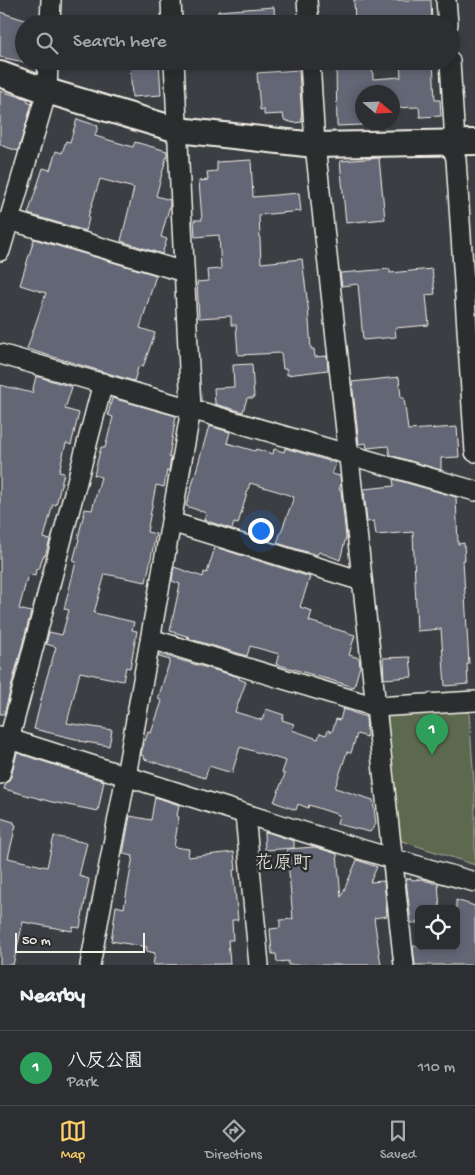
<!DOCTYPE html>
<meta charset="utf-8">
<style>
body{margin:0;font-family:"Gochi Hand","Klee One",sans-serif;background:#34363a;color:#f1f3f6}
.controls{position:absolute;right:15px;bottom:15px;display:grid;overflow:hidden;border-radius:8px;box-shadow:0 2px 8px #0003}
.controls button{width:45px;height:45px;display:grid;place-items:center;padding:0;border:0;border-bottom:1px solid #484a4d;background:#2c2e32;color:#f1f3f6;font:25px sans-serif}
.compass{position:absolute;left:355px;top:85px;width:45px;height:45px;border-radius:50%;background:#2c2e32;box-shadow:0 2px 8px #0003;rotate:109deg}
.scale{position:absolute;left:15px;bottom:12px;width:130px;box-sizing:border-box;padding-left:5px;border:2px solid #f4f1e8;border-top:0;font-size:14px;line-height:18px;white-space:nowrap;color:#f4f1e8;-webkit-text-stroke:4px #2a2d2e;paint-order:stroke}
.you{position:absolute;left:260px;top:530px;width:18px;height:18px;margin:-12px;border:4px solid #fff;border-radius:50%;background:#1a73e8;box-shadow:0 0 0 8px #1a73e833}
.badge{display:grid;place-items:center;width:32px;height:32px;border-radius:50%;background:#ffd166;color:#fff;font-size:16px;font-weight:700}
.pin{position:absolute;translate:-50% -41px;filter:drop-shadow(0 1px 2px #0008)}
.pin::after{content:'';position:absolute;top:26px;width:18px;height:15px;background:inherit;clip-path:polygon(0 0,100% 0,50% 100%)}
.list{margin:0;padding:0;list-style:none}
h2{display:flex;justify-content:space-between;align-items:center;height:65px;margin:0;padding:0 20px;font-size:21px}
h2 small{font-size:16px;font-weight:400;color:#a6a8ac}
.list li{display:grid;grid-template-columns:32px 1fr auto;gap:15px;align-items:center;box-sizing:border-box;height:75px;padding:0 20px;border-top:1px solid #484a4d}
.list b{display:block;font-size:19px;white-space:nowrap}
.list p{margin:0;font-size:16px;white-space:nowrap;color:#a6a8ac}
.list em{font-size:16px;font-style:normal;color:#a6a8ac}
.icon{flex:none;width:28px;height:28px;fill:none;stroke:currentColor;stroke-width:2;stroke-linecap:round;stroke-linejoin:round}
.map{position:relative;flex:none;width:475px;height:965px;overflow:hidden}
.search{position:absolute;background:#2c2e32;box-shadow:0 2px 8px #0003;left:15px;right:15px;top:15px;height:55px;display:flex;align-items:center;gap:12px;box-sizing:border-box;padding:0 18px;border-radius:28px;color:#a6a8ac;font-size:19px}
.sheet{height:140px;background:#2c2e32}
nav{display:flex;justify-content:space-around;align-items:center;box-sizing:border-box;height:70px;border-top:1px solid #484a4d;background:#2c2e32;font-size:14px;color:#a6a8ac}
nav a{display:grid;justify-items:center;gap:2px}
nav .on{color:#ffd166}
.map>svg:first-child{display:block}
.green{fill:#5d6950;stroke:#a8ad9c}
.building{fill:#646675;stroke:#f4f1e8}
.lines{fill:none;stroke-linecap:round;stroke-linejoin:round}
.minor-casing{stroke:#f4f1e8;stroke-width:22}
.tertiary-casing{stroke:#f4f1e8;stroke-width:28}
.minor{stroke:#2a2d2e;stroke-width:19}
.tertiary{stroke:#2a2d2e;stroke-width:24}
.labels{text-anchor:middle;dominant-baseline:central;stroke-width:5;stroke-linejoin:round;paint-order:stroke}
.quarter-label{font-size:19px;fill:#f4f1e8;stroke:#2a2d2e}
</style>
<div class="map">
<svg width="475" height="965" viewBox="0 0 475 965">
<rect width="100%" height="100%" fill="#3b3e43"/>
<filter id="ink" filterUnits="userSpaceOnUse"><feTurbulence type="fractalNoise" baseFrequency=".02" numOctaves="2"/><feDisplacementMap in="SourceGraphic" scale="10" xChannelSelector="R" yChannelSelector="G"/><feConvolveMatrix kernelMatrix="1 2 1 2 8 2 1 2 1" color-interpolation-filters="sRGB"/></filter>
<g filter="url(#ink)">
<polygon class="green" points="469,712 475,796 475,865 399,840 387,713"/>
<g class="building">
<polygon points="354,0 431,0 432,24 355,24"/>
<polygon points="274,7 275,24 218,24 218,11"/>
<polygon points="0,12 28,21 28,24 24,24 24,62 0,57"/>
<polygon points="130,61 159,61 161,95 132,97"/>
<polygon points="400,61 433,61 435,100 440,100 441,116 420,117 419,107 392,108 392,92 362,92 362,125 337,126 336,64 372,62 373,79 401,77"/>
<polygon points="299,70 302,122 294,123 284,120 283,114 264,115 264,109 260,110 257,73"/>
<polygon points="0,91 28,99 27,102 32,104 18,151 0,145"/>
<polygon points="77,119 98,126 95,136 133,147 135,142 167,151 167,155 156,196 170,200 170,205 161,237 167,239 162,254 121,241 134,188 100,179 88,217 89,218 86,231 28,214 43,168 50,170 56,151 62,153 66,141 70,142"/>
<polygon points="379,158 385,219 346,223 340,161"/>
<polygon points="251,160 253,197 299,193 301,211 259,215 261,263 302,259 308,306 311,349 314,349 315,357 327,356 328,370 287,375 287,369 283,369 281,353 238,355 236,325 231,325 231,316 199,318 197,282 208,281 207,270 221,269 219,235 195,237 194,220 202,220 199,181 208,180 207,172 217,171 217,162"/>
<polygon points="34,239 156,275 140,328 155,333 143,367 139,365 134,381 27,349 46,293 20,285"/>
<polygon points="390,269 390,273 432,269 435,294 426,295 429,325 395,328 396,337 363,340 358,284 342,286 340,273"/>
<polygon points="252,364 254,398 247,398 243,412 215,404 214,388 234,387 233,365"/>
<polygon points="36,376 72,387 65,409 79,413 71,445 66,443 59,472 64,473 56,505 53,504 44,538 50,540 45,556 43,556 39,570 36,569 35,576 28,574 19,609 31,612 4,714 0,714 0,385 32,393"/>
<polygon points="399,377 401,398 404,398 408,430 457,427 459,457 441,458 441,470 390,455 388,446 367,448 366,443 359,444 352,382"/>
<polygon points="112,398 176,416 169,457 171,458 169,471 167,470 164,487 156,485 147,532 156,534 146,582 105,574 94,613 134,622 132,630 137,631 130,668 126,667 123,681 80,672 67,723 112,730 109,746 79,741 80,740 34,729 46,680 56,647 46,644 49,632 62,635 69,610 64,609 76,562 73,561 79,539 78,538 85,509 92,510 101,477 94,475 101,447 105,448 113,417 108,415"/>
<polygon points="209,426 230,432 227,443 255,451 256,449 273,454 274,449 284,452 285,448 336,463 332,474 340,476 341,484 339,490 341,490 346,537 340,560 319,552 317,555 277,543 294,497 280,492 250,483 238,524 234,523 232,529 204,520 206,513 186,506"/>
<polygon points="393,479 456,497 458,544 464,543 465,560 463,560 469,664 467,664 468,684 445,686 441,629 417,631 413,532 376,535 374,521 367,522 364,489 394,486"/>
<polygon points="215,547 310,577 300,607 312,611 309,621 355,635 349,655 359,658 360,666 354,687 276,664 279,654 250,646 247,656 187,638 190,637 170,631 180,584 172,581 174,567 203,577 204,572 207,573"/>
<polygon points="159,654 239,677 239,679 246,682 235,712 262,720 266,709 284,715 282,720 294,724 292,730 318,739 320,733 326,735 328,730 332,732 336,719 340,720 343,709 366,717 367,737 357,734 351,753 347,752 335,788 373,800 376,824 370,832 337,824 339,815 309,805 308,808 298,804 296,810 274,802 285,774 282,773 286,761 240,747 232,773 209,766 205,778 144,759 145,757 141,755 142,750 148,732 151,733 162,701 158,699 170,660 159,657"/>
<polygon points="410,657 412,677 384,679 383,658"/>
<polygon points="17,753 104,781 98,811 52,802 4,789 6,783 11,777"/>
<polygon points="155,797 179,805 177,816 179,817 174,847 189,849 188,857 234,852 236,870 233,870 238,920 232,920 233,940 228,940 230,964 153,965 155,953 146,951 147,947 111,941 116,906 124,908 133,856 123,854 130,816 151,820"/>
<polygon points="0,818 14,822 14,824 16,825 8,858 47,867 54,836 87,843 79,876 89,879 80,928 73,927 72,931 23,922 13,965 0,965"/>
<polygon points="267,832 294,841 294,848 265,850 264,833"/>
<polygon points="315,847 337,854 341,897 357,860 377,867 370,882 384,881 387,916 374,918 381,965 288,965 288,961 277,962 276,954 272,954 270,929 280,928 280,920 293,919 287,849"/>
<polygon points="411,878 412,880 423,879 426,881 432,882 432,883 438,883 440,909 419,909 419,923 411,923 406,879"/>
<polygon points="456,900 475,906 475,965 415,965 413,946 456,946"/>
</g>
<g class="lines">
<g class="minor-casing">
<g id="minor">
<polyline points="171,0 172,24"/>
<polyline points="307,0 309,24"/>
<polyline points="446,0 448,24"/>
<polyline points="50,24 51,0"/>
<polyline points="310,61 315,145 404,965"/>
<polyline points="450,61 455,142"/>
<path d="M438,143C448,146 454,149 456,159L475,452"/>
<polyline points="9,220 184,272"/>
<polyline points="0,251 47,91 48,61"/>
<polyline points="0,354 475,491"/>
<polyline points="171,522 362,581"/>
<polyline points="151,639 376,707 475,701"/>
<path d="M0,736C158,786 315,838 475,882"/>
<polyline points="0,774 103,383"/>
<polyline points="245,814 259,965"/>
<polyline points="90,965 126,776 191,409 174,61"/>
</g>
</g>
<g class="tertiary-casing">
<polyline id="tertiary" points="0,74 47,91 178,130 315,145 475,142"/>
</g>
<use href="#minor" class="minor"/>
<use href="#tertiary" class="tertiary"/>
</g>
</g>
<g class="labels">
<g class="quarter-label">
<text x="283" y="864">花原町</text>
</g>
</g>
</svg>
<div class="controls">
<button><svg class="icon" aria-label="locate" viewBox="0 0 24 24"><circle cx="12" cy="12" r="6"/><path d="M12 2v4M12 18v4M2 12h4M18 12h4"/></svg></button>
</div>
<svg class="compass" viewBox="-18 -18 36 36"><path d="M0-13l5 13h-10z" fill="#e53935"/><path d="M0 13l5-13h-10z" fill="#a6a8ac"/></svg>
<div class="scale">50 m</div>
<div class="you"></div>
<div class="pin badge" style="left:432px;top:755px;background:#2e9e5b">1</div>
<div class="search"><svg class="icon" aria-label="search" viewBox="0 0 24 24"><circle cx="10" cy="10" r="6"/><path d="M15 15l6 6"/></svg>Search here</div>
</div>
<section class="sheet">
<h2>Nearby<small></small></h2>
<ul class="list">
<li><span class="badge" style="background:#2e9e5b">1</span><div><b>八反公園</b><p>Park</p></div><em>110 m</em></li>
</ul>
</section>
<nav>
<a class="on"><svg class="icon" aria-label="map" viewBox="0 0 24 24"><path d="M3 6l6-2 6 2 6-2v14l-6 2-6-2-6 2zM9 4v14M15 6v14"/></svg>Map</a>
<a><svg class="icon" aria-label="directions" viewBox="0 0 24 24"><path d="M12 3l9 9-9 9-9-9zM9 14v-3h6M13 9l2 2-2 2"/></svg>Directions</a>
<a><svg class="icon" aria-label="saved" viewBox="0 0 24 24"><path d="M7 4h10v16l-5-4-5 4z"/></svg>Saved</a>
</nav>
